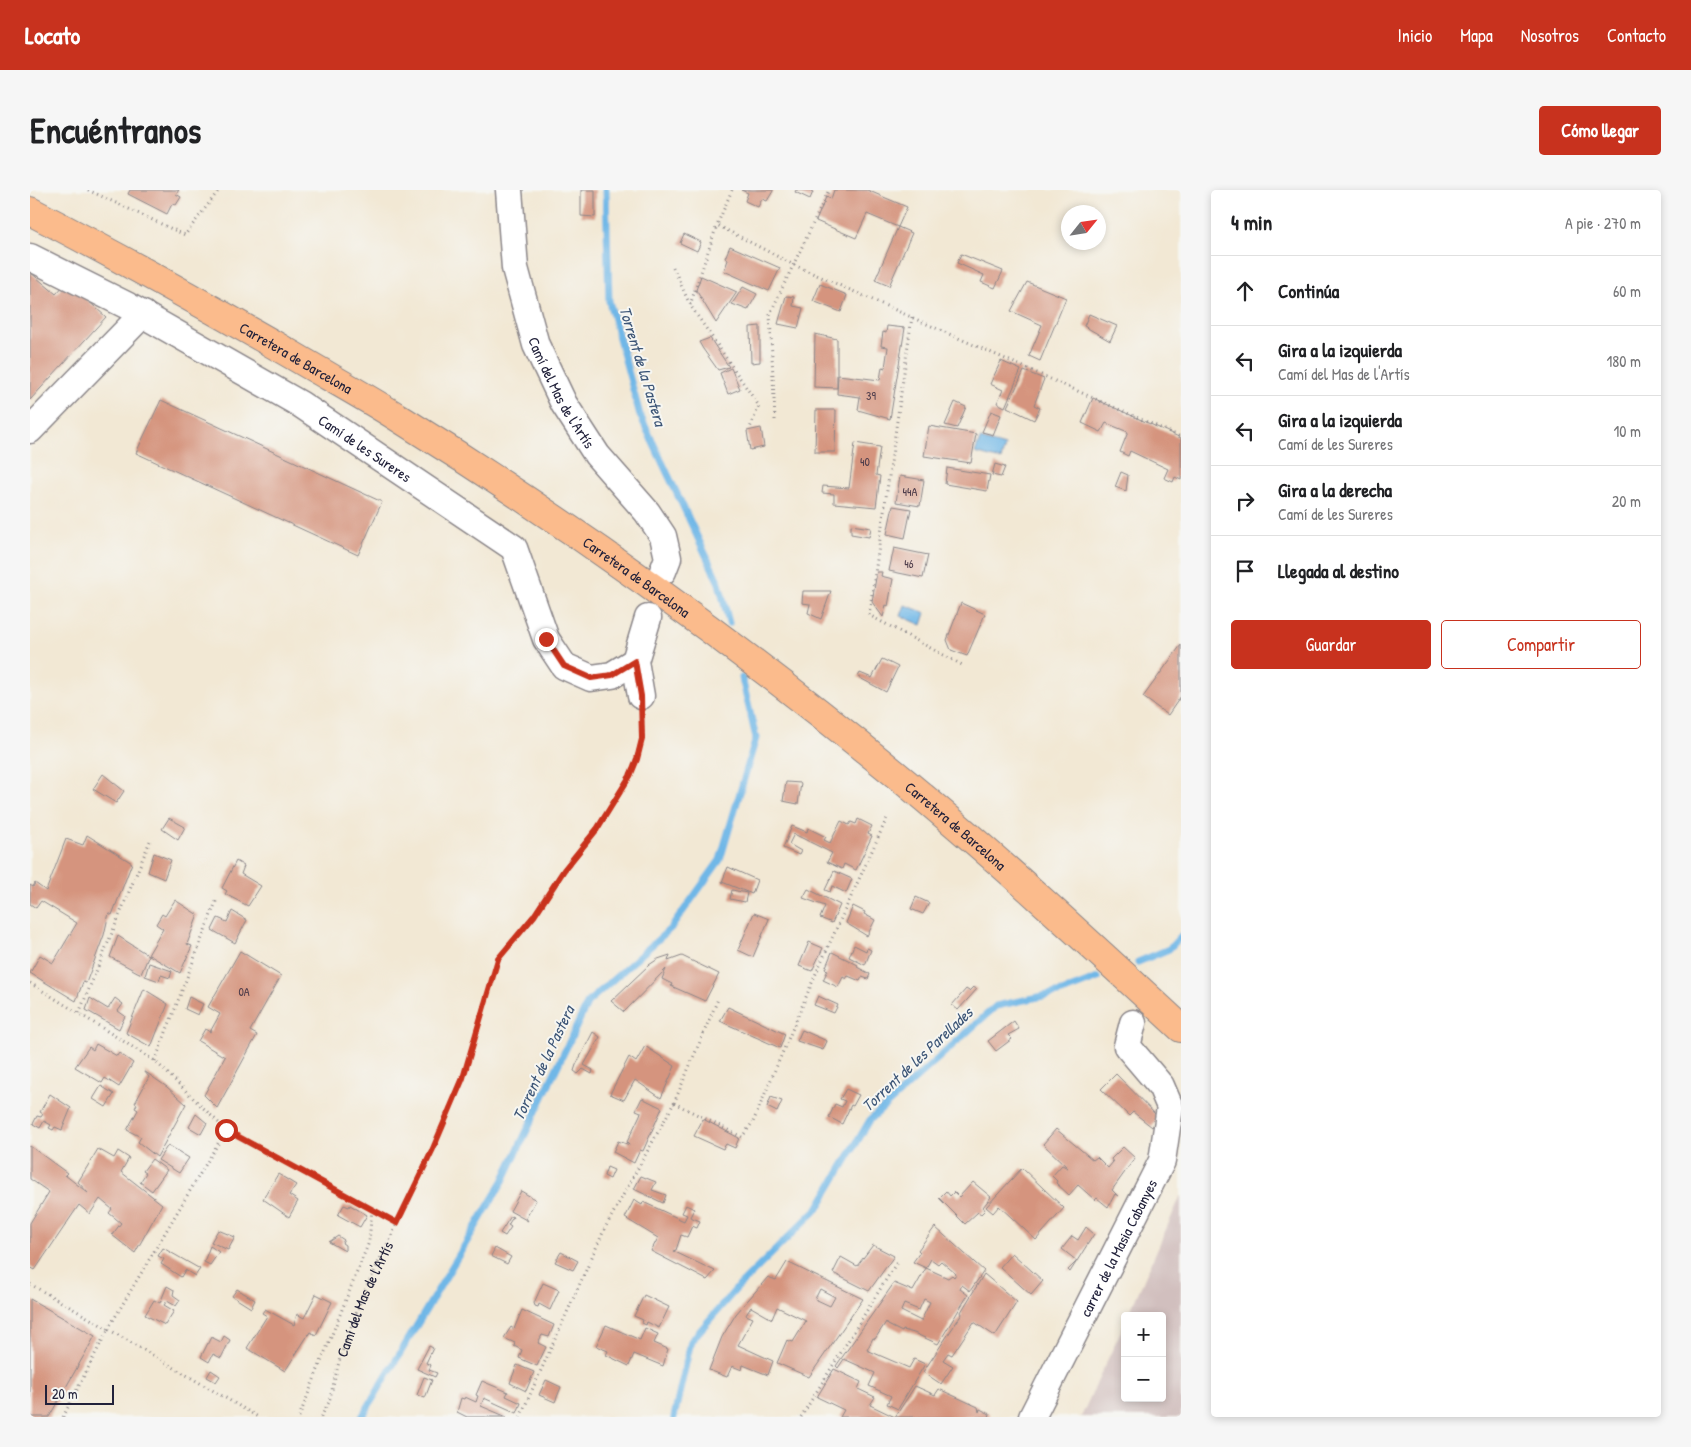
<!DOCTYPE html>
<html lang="es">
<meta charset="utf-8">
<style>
body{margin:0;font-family:"Patrick Hand",sans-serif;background:#f6f6f6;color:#202124}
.controls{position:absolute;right:15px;bottom:15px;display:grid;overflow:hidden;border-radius:5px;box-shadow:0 2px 8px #0003}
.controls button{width:45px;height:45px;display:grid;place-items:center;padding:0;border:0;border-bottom:1px solid #e0e0e0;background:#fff;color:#202124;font:25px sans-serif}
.compass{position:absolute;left:1031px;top:15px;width:45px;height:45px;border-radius:50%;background:#fff;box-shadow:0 2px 8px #0003;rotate:60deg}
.scale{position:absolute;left:15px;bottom:12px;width:69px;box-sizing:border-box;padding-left:5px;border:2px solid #22223b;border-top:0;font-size:14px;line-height:18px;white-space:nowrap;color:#22223b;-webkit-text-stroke:4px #f6f6f2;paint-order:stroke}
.stop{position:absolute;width:15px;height:15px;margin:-11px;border:4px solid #c8321e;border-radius:50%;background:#fff}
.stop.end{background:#c8321e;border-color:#fff;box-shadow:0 1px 5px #0008}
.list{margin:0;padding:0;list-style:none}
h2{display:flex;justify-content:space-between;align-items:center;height:65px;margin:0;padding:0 20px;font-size:21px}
h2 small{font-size:16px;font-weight:400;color:#757577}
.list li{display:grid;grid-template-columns:32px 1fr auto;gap:15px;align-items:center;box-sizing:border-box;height:70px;padding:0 20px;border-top:1px solid #e0e0e0}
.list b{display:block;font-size:19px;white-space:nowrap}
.list p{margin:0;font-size:16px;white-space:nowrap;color:#757577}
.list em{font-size:16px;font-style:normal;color:#757577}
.actions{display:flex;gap:10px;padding:15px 20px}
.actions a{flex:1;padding:11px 0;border:1px solid #c8321e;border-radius:5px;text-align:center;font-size:18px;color:#c8321e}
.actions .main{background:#c8321e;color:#fff}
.icon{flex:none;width:28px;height:28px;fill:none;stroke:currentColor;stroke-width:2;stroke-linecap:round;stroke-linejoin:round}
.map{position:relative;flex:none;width:1151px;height:1227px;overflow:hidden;border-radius:5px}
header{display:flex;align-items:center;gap:30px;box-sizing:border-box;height:70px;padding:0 25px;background:#c8321e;color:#fff}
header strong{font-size:24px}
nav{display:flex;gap:28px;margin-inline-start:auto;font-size:18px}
.intro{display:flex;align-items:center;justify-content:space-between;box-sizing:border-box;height:120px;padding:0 30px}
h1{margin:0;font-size:35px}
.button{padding:12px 22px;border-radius:5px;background:#c8321e;color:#fff;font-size:18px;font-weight:700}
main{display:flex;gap:30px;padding:0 30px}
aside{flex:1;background:#fff;border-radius:5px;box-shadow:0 2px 8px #0003}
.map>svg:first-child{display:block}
.industrial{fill:#d1bfbe}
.water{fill:#70b7e7;stroke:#496c91}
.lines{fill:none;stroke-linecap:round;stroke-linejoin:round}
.stream{stroke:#70b7e7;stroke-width:7}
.building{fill:#d5947e;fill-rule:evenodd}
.minor-casing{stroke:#8a8588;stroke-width:29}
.trunk-casing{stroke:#8a8588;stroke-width:30}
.path{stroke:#8a8588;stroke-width:3;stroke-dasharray:1 4;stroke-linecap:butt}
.minor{stroke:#fff;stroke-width:26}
.trunk{stroke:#fbbb8c;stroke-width:28}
.route{stroke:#c8321e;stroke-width:6}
.labels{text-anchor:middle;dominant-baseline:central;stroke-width:4;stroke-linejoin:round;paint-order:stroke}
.number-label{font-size:12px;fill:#4f3e4c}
.street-label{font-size:15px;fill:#22223b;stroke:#f6f6f2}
.water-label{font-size:16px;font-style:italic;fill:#3d5677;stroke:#f6f6f2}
</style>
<header>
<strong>Locato</strong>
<nav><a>Inicio</a><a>Mapa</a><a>Nosotros</a><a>Contacto</a></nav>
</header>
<div class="intro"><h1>Encuéntranos</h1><a class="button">Cómo llegar</a></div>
<main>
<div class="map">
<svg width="1151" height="1227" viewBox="0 0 1151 1227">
<rect width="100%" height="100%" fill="#f6f6f2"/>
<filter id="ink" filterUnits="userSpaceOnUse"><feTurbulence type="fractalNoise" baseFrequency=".02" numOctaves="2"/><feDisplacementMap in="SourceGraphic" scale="10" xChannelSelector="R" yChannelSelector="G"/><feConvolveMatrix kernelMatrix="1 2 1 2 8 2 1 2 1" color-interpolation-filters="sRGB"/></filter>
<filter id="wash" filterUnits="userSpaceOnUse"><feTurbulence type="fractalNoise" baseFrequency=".0096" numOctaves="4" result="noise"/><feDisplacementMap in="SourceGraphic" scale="20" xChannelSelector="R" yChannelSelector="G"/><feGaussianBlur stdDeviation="1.12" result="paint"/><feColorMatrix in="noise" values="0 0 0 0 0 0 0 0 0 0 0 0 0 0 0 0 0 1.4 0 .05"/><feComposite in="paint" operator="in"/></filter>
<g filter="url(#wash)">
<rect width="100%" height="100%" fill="#f2e8d4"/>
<polygon class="industrial" points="1151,1005 1151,1227 1051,1227 1095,1132 1095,1208 1132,1208 1132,1126 1098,1126"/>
<g class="water">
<polygon points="950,249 975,256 971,270 945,263"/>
<polygon points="875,415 896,423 892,435 871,426"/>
</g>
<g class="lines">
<g class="stream">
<polyline points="576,0 579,111 610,225 689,393 699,433"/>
<polyline points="1108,772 1139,759 1151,746"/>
<polyline points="332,1227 473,991 558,812 641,738 690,670 726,548 712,488"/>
<polyline points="644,1227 661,1151 707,1098 788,1018 840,930 966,816 1032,802 1068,788"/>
</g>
</g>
<g id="blocks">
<g class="building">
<polygon points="100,0 149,0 146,4 151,7 146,15 142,14 137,24 98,4"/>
<polygon points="551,0 565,0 565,27 551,26"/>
<polygon points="711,0 743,0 743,1 737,11 732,9 728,17 715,11 718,3"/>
<polygon points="766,0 779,0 783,2 780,9 765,2"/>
<polygon points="804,0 837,0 877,17 868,37 837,24 826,48 786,31 796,7 801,9"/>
<polygon points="868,37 882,43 859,96 845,90"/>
<polygon points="654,44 671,52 667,61 650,53"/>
<polygon points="700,56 750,78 739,101 694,81 698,70 695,68"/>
<polygon points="931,64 973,81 965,98 951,92 954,85 927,73"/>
<polygon points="0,82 26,104 36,93 43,97 76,127 0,210"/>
<polygon points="671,86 707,102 686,133 666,100"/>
<polygon points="997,92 1036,108 1010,171 999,166 1012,135 981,121"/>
<polygon points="790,94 817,105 811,122 783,111"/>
<polygon points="713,97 727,104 718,120 702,114"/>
<polygon points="756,106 764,107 763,116 773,118 768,138 748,134"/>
<polygon points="1059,124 1087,136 1080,151 1054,136"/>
<polygon points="730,136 730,172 721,173 720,137"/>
<polygon points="857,136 875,138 860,229 828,220 830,207 807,204 808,185 850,190 852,177 855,178 858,157 851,156 853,142 856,143"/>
<polygon points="785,144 807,149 807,198 784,197"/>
<polygon points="680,148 689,162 699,177 688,180 673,159 669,152"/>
<polygon points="971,171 991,180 975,217 967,213 973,200 960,194"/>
<polygon points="701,178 710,199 698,204 690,183"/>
<polygon points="994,181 1014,189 1004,215 1010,218 1004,230 977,217"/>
<polygon points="1063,208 1151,248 1151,290 1145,287 1143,292 1134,288 1138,279 1100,261 1098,266 1090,262 1098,242 1076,233 1071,242 1052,233"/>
<polygon points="131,210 352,312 328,365 106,263"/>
<polygon points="925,212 936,217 927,238 915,235"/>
<polygon points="786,220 806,220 805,262 785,262"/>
<polygon points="961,221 971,225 963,245 952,242"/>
<polygon points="899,236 946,244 941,273 894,266"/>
<polygon points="731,238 734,257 720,260 717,241"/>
<polygon points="825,253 850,257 846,285 850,286 846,317 804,313 804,304 792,303 793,296 819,298"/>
<polygon points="965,274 975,277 971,287 962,285"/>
<polygon points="917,278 960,285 957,301 915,294"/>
<polygon points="1091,282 1098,285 1096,301 1085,297"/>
<polygon points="870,286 894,290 890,316 866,312"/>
<polygon points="863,316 881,319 875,348 857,344"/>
<polygon points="821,335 841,338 839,347 821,344"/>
<polygon points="864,358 898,365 893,388 859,381"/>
<polygon points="847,382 852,382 851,386 863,389 858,416 856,415 853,427 842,412"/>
<polygon points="773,401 801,401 791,429 778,423 780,414 772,413"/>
<polygon points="931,413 955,424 937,466 921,460 917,450"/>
<polygon points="1151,455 1151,506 1138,525 1113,507"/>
<polygon points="852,469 868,477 856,502 828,487 830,483 842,488"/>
<polygon points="73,584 94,601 86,613 63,599"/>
<polygon points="756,592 771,593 768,614 753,611"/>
<polygon points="139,628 155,637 148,650 132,639"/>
<polygon points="828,629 842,636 838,644 842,646 826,680 814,674 812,679 797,672 802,663 764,644 759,654 771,661 769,665 753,658 762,636 777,642 778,638 796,647 794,650 800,653 811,631 819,635 821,632 826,634"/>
<polygon points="57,645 102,673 82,725 79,723 74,745 56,793 53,792 46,811 0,783 10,765 23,773 47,733 11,711 6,718 0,714 0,695 3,697 5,693 16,701 36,649 53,655"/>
<polygon points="124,663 141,670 134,689 118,682"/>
<polygon points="206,671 214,676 211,684 231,696 218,716 195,704 197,701 192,698"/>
<polygon points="698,677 727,690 722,704 692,692"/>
<polygon points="804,681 822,689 816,703 802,696 800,702 795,700"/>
<polygon points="778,699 810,715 802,733 790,728 795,716 773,708"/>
<polygon points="702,700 717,703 715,712 700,709"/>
<polygon points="886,707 899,713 893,724 881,719"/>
<polygon points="145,710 168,725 157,754 162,756 150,783 119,765 111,784 80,767 88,746 118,765 133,739 126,734 132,724 135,726"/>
<polygon points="823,716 835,722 834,724 845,730 837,746 816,733"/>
<polygon points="202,721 217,730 205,753 182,740 188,728 197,732"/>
<polygon points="724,723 739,729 723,767 708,760"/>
<polygon points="779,752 793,758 782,781 769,776"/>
<polygon points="824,755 836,761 837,758 841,760 835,775 819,767"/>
<polygon points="210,761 251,786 220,841 227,845 187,918 174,905 195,867 168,851 175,839 180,842 190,824 178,817"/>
<polygon points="802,762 828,775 827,777 840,784 838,789 832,787 830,791 818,786 816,789 813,787 808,797 793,790 798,780 795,779"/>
<polygon points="640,765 638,771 652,766 689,784 675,811 641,796 642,794 632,789 636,779 594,822 581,811 619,775 628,769"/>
<polygon points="119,773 142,781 140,788 131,785 129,791 115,786"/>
<polygon points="943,797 947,799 928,820 922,815 936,799 939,801"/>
<polygon points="114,799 138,814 121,857 96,843"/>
<polygon points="788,806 808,815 804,823 784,815"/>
<polygon points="159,807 173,814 168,825 155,819"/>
<polygon points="60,808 78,819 85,808 93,814 88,821 95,826 89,839 56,820"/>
<polygon points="698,817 755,844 750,858 690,831"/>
<polygon points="984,831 989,839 978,845 982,849 966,861 958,851"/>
<polygon points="772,840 797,851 793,860 767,851"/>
<polygon points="563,842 570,847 554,875 563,880 562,884 553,879 548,884 544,881 546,875"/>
<polygon points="66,854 87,866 89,863 103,873 89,897 75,888 72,893 45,877 59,857 63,860"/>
<polygon points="615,856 645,876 631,908 605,890 594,910 580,904 599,867 606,872"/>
<polygon points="114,881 137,897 156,914 127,967 108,952 111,947 97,940 108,920 105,918 107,914 105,913 119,887"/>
<polygon points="1086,884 1128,927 1122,937 1103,922 1099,926 1071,899"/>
<polygon points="71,896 84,904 76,917 63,909"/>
<polygon points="816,899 829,905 823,916 821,915 812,934 799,927 805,914 812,917 815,911 810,909"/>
<polygon points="20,904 41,918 32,940 25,937 23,940 19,938 21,935 14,931 10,938 3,934 7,926 11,927 13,924 10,922"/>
<polygon points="741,907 752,911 747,922 737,917"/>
<polygon points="612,908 632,918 613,961 610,960 604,973 583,962 588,951 600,955 597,952 610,925 611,922 606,920"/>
<polygon points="166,924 177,933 171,944 159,937"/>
<polygon points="673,929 709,948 705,958 696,954 693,959 664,946"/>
<polygon points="1026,939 1063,970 1067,967 1078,978 1083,972 1081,969 1093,957 1105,968 1082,1000 1088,1006 1085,1004 1078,1017 1067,1008 1065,1010 1048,995 1039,1005 1026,993 1027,991 1022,986 1032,975 1038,978 1013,954"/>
<polygon points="138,955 159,968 149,983 128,970"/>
<polygon points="0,956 37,983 35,985 58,1003 48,992 68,959 84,968 88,961 99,968 91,982 132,1014 105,1063 82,1045 91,1033 79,1023 82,1019 70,1009 60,1024 49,1015 5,1080 0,1077 0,1033 19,1002 0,989"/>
<polygon points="122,969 137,980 122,1001 110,992 116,983 113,981"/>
<polygon points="577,977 584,980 580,989 574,986"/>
<polygon points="992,978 1034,1018 1006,1050 969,1016 963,1023 956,1017"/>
<polygon points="248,984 266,995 259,1005 268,1011 259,1027 233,1009"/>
<polygon points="611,986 626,992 622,1000 636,1005 633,1013 604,999"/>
<polygon points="943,992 961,1007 953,1017 955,1020 951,1024 948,1022 935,1034 909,1008 916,1001 920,1006 924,1002 929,1007"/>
<polygon points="491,1001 506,1010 496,1028 498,1031 480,1021"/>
<polygon points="604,1010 612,1015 613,1012 654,1031 657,1025 652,1023 656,1015 664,1019 660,1027 670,1031 667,1038 662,1036 657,1047 651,1045 646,1060 643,1061 685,1081 677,1090 621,1061 628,1048 595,1028"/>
<polygon points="314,1015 319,1017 320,1015 337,1025 330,1037 308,1025"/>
<polygon points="481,1026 483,1027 478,1035 481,1037 475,1046 470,1043"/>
<path d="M905,1037L954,1081L940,1101L932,1095L930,1099L938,1105L908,1154L884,1143L873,1140L872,1142L858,1135L856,1132L845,1149L843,1148L837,1160L879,1178L884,1169L895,1174L868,1219L857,1214L861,1206L839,1196L845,1183L814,1169L808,1178L806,1176L864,1093L883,1101L896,1078L883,1072L890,1062L888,1060ZM901,1069L908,1074L911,1071L926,1084L924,1087L922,1085L918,1088L896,1078ZM894,1109L900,1112L891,1131L871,1121L874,1114L889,1120Z"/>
<polygon points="1056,1037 1064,1044 1040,1082 1038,1080 1047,1071 1032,1059 1042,1046 1048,1050"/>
<polygon points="188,1040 205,1047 198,1060 181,1052"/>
<polygon points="308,1046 314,1050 312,1053 315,1055 315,1061 299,1052"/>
<polygon points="843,1055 864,1066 839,1101 803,1083 811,1067 827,1076"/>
<polygon points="180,1056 189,1062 180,1075 174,1072"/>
<polygon points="133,1058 170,1079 165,1086 155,1080 151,1087 131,1074 134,1069 128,1066"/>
<polygon points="465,1058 481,1067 477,1074 461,1066"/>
<polygon points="531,1062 548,1071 543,1080 525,1072"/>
<polygon points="982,1063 1013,1091 1001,1105 970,1077"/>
<path d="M757,1072L833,1109L779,1187L747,1173L757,1150L763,1152L776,1131L747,1117L742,1129L721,1117L716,1125L723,1128L708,1155L743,1171L738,1185L713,1175L712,1180L702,1176L697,1187L679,1180L692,1147L706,1124L738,1087L746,1090ZM790,1099L805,1107L800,1116L785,1109Z"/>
<polygon points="954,1084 987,1112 965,1146 944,1132 922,1165 918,1163 913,1170 923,1176 911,1194 893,1182 932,1124 931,1122"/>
<polygon points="513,1093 529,1100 520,1120 509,1114 508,1117 505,1116 504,1113"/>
<polygon points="137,1096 144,1100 143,1105 150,1110 146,1116 137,1111 134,1115 144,1121 135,1135 115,1125 124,1110 130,1113"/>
<polygon points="207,1099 225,1110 221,1118 202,1106"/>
<polygon points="286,1104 302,1112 286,1145 280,1142 255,1181 217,1158 237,1126 232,1123 235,1119 264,1135 267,1124 274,1128"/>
<polygon points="614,1105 639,1117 629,1138 617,1132 616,1135 612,1133 613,1130 604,1126"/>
<polygon points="0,1109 65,1146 19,1227 0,1227"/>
<polygon points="492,1120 524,1135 519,1147 512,1145 508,1153 516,1157 507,1176 489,1168 492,1160 484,1156 485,1153 474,1148 481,1137 484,1139"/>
<polygon points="576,1135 610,1150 615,1138 628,1144 624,1153 638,1159 633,1176 604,1164 599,1176 576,1165 578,1161 566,1156"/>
<polygon points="194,1146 200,1150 191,1168 183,1164 179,1172 171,1167 181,1147 191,1152"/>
<polygon points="399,1156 403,1158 396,1173 401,1175 399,1180 407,1183 405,1187 387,1179"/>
<polygon points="487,1175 504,1182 496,1201 480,1193"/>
<polygon points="804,1179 831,1192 828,1199 845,1207 840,1215 865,1227 885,1196 905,1205 909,1199 948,1217 949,1222 950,1219 960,1224 959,1227 810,1227 814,1220 787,1207"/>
<polygon points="181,1180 190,1186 186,1192 177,1187"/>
<polygon points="394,1187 402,1190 395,1208 387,1205"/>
<polygon points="516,1190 531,1197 525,1212 509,1205"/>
<polygon points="452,1191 478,1202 476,1206 491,1213 487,1223 454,1208 451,1216 477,1227 437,1227 427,1222 431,1208 434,1209 435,1207 446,1212 448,1206 446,1205"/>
</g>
</g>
</g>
<g filter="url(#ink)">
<use href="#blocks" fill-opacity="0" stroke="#8a8588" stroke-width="1"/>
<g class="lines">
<g class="minor-casing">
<g id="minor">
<path id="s2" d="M479,0L485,78L506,155L534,214L567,265L617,322L633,346L638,368L633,381"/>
<path id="s3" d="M0,67L98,116L270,214L484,358L516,449L534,476L561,488L582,485L605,471"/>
<polyline points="0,240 113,124"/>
<polyline points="611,506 605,471 618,428"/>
<path id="s4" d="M1002,1227L1132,971L1140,917L1131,896L1097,856L1103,833"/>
</g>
</g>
<g class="trunk-casing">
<g id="trunk">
<path id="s5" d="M0,21C89,67 175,115 262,165C299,187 336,207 372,230C543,336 708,455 864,583C963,664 1057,751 1151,838"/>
</g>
</g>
<g class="path">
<polyline points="58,0 155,45 189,0"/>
<polyline points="702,0 687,35 764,75 1151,247"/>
<polyline points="643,77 660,115 729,216 720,238"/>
<polyline points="660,115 687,35"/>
<polyline points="882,127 839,425 934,476"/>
<polyline points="745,230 740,124 799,0"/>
<polyline points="0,793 125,871 196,940 367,1033"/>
<polyline points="49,823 120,651"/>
<polyline points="125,871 187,709"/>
<polyline points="644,913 712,947 723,932 787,781 857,628"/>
<polyline points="0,1094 78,1139 196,940"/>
<polyline points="33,1227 78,1139 228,1227"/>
<polyline points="269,1227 339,1052 342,1019"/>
<path id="s1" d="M291,1227L299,1212L310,1168L332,1107L402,961L433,888L468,769L504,725L534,680L567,639L599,586L613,549L612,530"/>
<polyline points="490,1227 575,1038 644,913 688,809"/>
<polyline points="771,1227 867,1072"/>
</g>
<use href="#minor" class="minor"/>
<use href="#trunk" class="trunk"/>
</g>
</g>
<g class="lines" filter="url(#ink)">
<polyline class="route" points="196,940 367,1033 402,961 433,888 468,769 504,726 534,680 567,639 600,586 607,569 612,549 611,506 605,471 582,485 561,488 534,476 516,449"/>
</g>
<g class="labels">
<g class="number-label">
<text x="841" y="205">39</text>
<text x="835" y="271">40</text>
<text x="880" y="301">44A</text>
<text x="879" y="373">46</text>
<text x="214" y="801">0A</text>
</g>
<g class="street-label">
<text stroke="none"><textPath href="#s5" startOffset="304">Carretera de Barcelona</textPath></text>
<text stroke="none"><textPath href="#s2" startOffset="212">Camí del Mas de l'Artís</textPath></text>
<text stroke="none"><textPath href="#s3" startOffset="386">Camí de les Sureres</textPath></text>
<text stroke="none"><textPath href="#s5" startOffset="709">Carretera de Barcelona</textPath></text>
<text stroke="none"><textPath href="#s5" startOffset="1114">Carretera de Barcelona</textPath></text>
<text stroke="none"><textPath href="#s4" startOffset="190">carrer de la Masia Cabanyes</textPath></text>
<text stroke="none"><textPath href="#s1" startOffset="126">Camí del Mas de l'Artís</textPath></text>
</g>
<g class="water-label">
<text transform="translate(613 176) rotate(73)">Torrent de la Pastera</text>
<text transform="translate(887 869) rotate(-43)">Torrent de les Parellades</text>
<text transform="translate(513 873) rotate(-65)">Torrent de la Pastera</text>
</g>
</g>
</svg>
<div class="controls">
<button>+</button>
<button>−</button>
</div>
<svg class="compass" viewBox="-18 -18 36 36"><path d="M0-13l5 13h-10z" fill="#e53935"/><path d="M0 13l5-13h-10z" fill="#757577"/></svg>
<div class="scale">20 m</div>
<div class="stop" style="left:196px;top:940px"></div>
<div class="stop end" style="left:516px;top:449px"></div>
</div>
<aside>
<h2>4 min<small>A pie · 270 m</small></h2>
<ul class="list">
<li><svg class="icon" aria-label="ahead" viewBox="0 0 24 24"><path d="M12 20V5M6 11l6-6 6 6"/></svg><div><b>Continúa</b></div><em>60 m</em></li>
<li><svg class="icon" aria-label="left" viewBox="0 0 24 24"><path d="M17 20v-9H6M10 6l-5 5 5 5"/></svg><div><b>Gira a la izquierda</b><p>Camí del Mas de l'Artís</p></div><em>180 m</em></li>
<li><svg class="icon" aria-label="left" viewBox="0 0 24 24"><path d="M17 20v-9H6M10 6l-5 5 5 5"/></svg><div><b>Gira a la izquierda</b><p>Camí de les Sureres</p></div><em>10 m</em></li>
<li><svg class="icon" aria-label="right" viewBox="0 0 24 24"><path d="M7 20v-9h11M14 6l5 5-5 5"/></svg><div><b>Gira a la derecha</b><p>Camí de les Sureres</p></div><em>20 m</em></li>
<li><svg class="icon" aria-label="arrive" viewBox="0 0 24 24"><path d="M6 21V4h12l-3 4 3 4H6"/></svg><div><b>Llegada al destino</b></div></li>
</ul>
<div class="actions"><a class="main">Guardar</a><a>Compartir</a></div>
</aside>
</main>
